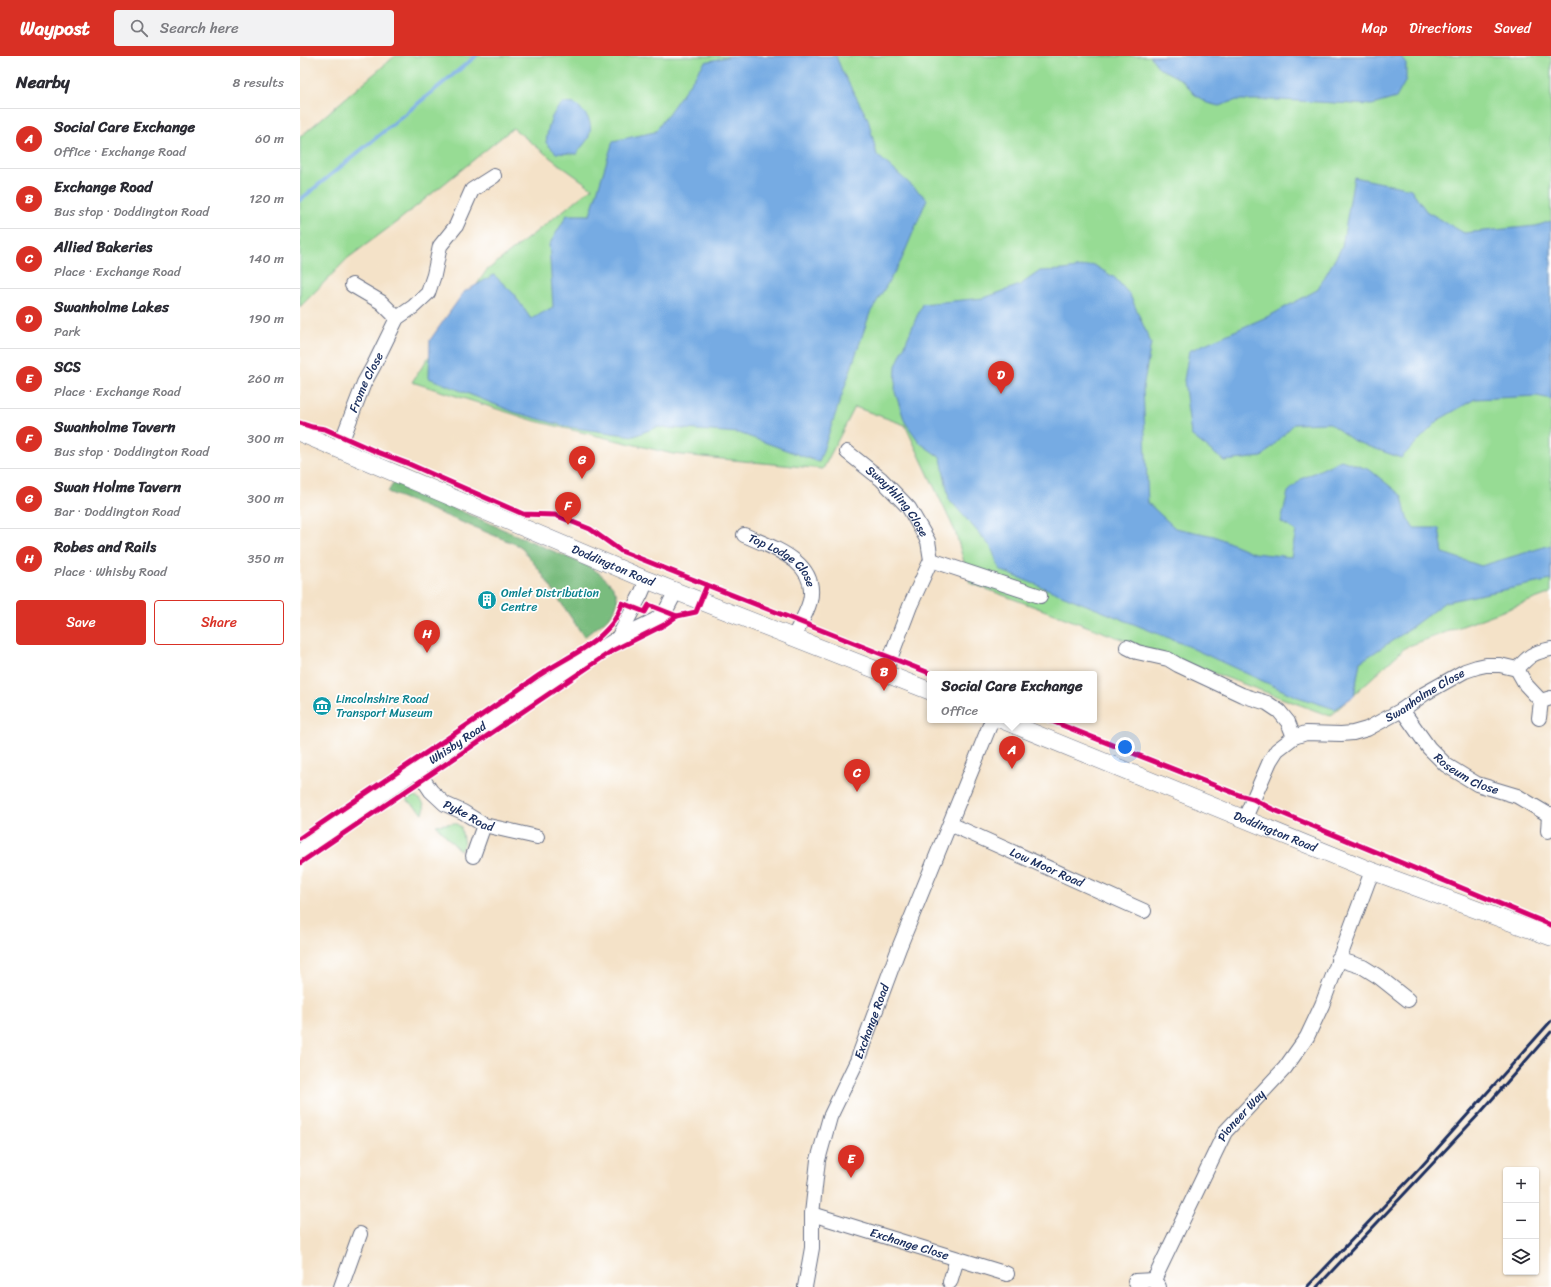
<!DOCTYPE html>
<meta charset="utf-8">
<style>
body{margin:0;font-family:Sriracha,sans-serif;background:#f2f2f3;color:#2b2b33}
.controls{position:absolute;right:12px;bottom:12px;display:grid;overflow:hidden;border-radius:4px;box-shadow:0 1px 3px #0004}
.controls button{width:36px;height:36px;display:grid;place-items:center;padding:0;border:0;border-bottom:1px solid #e1e1e2;background:#fff;color:#2b2b33;font:20px sans-serif}
.you{position:absolute;left:825px;top:691px;width:14px;height:14px;margin:-10px;border:3px solid #fff;border-radius:50%;background:#1a73e8;box-shadow:0 0 0 6px #1a73e833}
.badge{display:grid;place-items:center;width:26px;height:26px;border-radius:50%;background:#d93025;color:#fff;font-size:13px;font-weight:700}
.pin{position:absolute;translate:-50% -33px;filter:drop-shadow(0 1px 2px #0008)}
.pin::after{content:'';position:absolute;top:21px;width:14px;height:12px;background:inherit;clip-path:polygon(0 0,100% 0,50% 100%)}
.popup{position:absolute;left:627px;top:615px;width:170px;height:52px;box-sizing:border-box;display:grid;place-content:center;border-radius:4px;background:#fff;filter:drop-shadow(0 1px 3px #0005);font-size:13px;white-space:nowrap;color:#7c7c81}
.popup b{font-size:15px;color:#2b2b33}
.popup::after{content:'';position:absolute;left:50%;top:100%;margin-left:-8px;border:8px solid transparent;border-top-color:#fff}
.list{margin:0;padding:0;list-style:none}
h2{display:flex;justify-content:space-between;align-items:center;height:52px;margin:0;padding:0 16px;font-size:17px}
h2 small{font-size:13px;font-weight:400;color:#7c7c81}
.list li{display:grid;grid-template-columns:26px 1fr auto;gap:12px;align-items:center;box-sizing:border-box;height:60px;padding:0 16px;border-top:1px solid #e1e1e2}
.list b{display:block;font-size:15px;white-space:nowrap}
.list p{margin:0;font-size:13px;white-space:nowrap;color:#7c7c81}
.list em{font-size:13px;font-style:normal;color:#7c7c81}
.actions{display:flex;gap:8px;padding:12px 16px}
.actions a{flex:1;padding:9px 0;border:1px solid #d93025;border-radius:4px;text-align:center;font-size:14px;color:#d93025}
.actions .main{background:#d93025;color:#fff}
.icon{flex:none;width:22px;height:22px;fill:none;stroke:currentColor;stroke-width:2;stroke-linecap:round;stroke-linejoin:round}
.map{position:relative;flex:none;width:1251px;height:1231px;overflow:hidden}
header{display:flex;align-items:center;gap:24px;box-sizing:border-box;height:56px;padding:0 20px;background:#d93025;color:#fff}
header strong{font-size:19px}
nav{display:flex;gap:22px;margin-inline-start:auto;font-size:14px}
.search{width:280px;height:36px;background:#f2f2f3;display:flex;align-items:center;gap:10px;box-sizing:border-box;padding:0 14px;border-radius:4px;color:#7c7c81;font-size:15px}
main{display:flex}
aside{flex:1;background:#fff}
.map>svg:first-child{display:block}
.green{fill:#97dc94;stroke:#598679}
.forest{fill:#79bc7e;stroke:#4a766e}
.water{fill:#76abe3;stroke:#486da0}
.lines{fill:none;stroke-linecap:round;stroke-linejoin:round}
.stream{stroke:#76abe3;stroke-width:4}
.minor-casing{stroke:#676e83;stroke-width:16}
.major-casing{stroke:#676e83;stroke-width:18}
.minor{stroke:#fff;stroke-width:14}
.major{stroke:#fff;stroke-width:17}
.rail{stroke:#1b2f5e;stroke-width:3}
.cycleway-casing{stroke:#fff;stroke-width:8}
.cycleway{stroke:#d6006c;stroke-width:5}
.labels{text-anchor:middle;dominant-baseline:central;stroke-width:3.5;stroke-linejoin:round;paint-order:stroke}
.street-label{font-size:12px;fill:#1b2f5e;stroke:#fff}
.culture-label{font-size:12px;fill:#0d838f;stroke:#fff;text-anchor:start}
</style>
<header>
<strong>Waypost</strong>
<div class="search"><svg class="icon" aria-label="search" viewBox="0 0 24 24"><circle cx="10" cy="10" r="6"/><path d="M15 15l6 6"/></svg>Search here</div>
<nav><a>Map</a><a>Directions</a><a>Saved</a></nav>
</header>
<main>
<aside>
<h2>Nearby<small>8 results</small></h2>
<ul class="list">
<li><span class="badge">A</span><div><b>Social Care Exchange</b><p>Office · Exchange Road</p></div><em>60 m</em></li>
<li><span class="badge">B</span><div><b>Exchange Road</b><p>Bus stop · Doddington Road</p></div><em>120 m</em></li>
<li><span class="badge">C</span><div><b>Allied Bakeries</b><p>Place · Exchange Road</p></div><em>140 m</em></li>
<li><span class="badge">D</span><div><b>Swanholme Lakes</b><p>Park</p></div><em>190 m</em></li>
<li><span class="badge">E</span><div><b>SCS</b><p>Place · Exchange Road</p></div><em>260 m</em></li>
<li><span class="badge">F</span><div><b>Swanholme Tavern</b><p>Bus stop · Doddington Road</p></div><em>300 m</em></li>
<li><span class="badge">G</span><div><b>Swan Holme Tavern</b><p>Bar · Doddington Road</p></div><em>300 m</em></li>
<li><span class="badge">H</span><div><b>Robes and Rails</b><p>Place · Whisby Road</p></div><em>350 m</em></li>
</ul>
<div class="actions"><a class="main">Save</a><a>Share</a></div>
</aside>
<div class="map">
<svg width="1251" height="1231" viewBox="0 0 1251 1231">
<rect width="100%" height="100%" fill="#fff"/>
<filter id="ink" filterUnits="userSpaceOnUse"><feTurbulence type="fractalNoise" baseFrequency=".025" numOctaves="2"/><feDisplacementMap in="SourceGraphic" scale="8" xChannelSelector="R" yChannelSelector="G"/><feConvolveMatrix kernelMatrix="1 2 1 2 8 2 1 2 1" color-interpolation-filters="sRGB"/></filter>
<filter id="wash" filterUnits="userSpaceOnUse"><feTurbulence type="fractalNoise" baseFrequency=".012" numOctaves="4" result="noise"/><feDisplacementMap in="SourceGraphic" scale="16" xChannelSelector="R" yChannelSelector="G"/><feGaussianBlur stdDeviation="0.9" result="paint"/><feColorMatrix in="noise" values="0 0 0 0 0 0 0 0 0 0 0 0 0 0 0 0 0 1.4 0 .05"/><feComposite in="paint" operator="in"/></filter>
<g filter="url(#wash)">
<rect width="100%" height="100%" fill="#f4e2c8"/>
<g class="green">
<polygon points="95,0 1251,0 1251,537 1106,591 1030,660 670,527 655,475 605,369 555,351 523,413 373,398 235,365 112,326 186,215 292,132 257,107 213,72 98,165 48,202 0,251 0,81"/>
<path d="M114,740C122,743 127,749 123,757L106,743Z"/>
<polygon points="155,767 161,771 164,789 160,795 136,769"/>
</g>
<path class="forest" d="M94,426L290,511C307,522 328,538 311,559C304,568 292,574 284,581L240,515L220,490L88,436Z"/>
<g class="water">
<polygon points="431,0 536,0 542,15 568,63 577,99 627,143 601,205 570,257 519,406 439,377 357,371 334,380 268,371 214,356 129,322 130,284 164,236 194,219 213,237 231,263 253,251 249,189 267,159 290,159 313,85 355,76 405,6"/>
<polygon points="850,0 1100,0 1106,7 1106,24 1096,42 1072,49 980,44 937,44 919,50 907,47 894,38 882,24 859,12"/>
<path d="M263,47L275,48C285,57 294,64 289,80C288,85 279,93 277,98L256,97L246,87C248,70 250,58 263,47Z"/>
<polygon points="1054,121 1111,133 1126,155 1164,177 1236,170 1251,165 1251,343 1237,340 1175,343 1140,363 1101,402 1054,385 1029,367 994,368 962,401 924,405 891,379 884,324 889,295 971,259 1017,234 1042,191"/>
<polygon points="794,209 815,222 830,239 851,287 843,332 848,447 875,472 914,480 954,497 991,501 996,475 981,466 988,436 1001,423 1041,404 1070,414 1102,440 1106,459 1113,472 1139,472 1143,497 1181,510 1251,489 1251,524 1145,546 1101,579 1060,606 1054,640 1035,653 995,640 883,588 700,514 691,491 649,443 641,402 620,387 605,366 595,336 596,310 622,248 684,242 720,229 740,215 764,214"/>
</g>
<g class="lines">
<polyline class="stream" points="0,144 176,0"/>
</g>
</g>
<g filter="url(#ink)">
<g class="lines">
<g class="minor-casing">
<g id="minor">
<polyline points="52,229 81,246 97,262"/>
<path id="s1" d="M39,392L64,327L74,309L97,262L113,251L128,237L134,219L140,190L156,170L172,134L194,120"/>
<path id="s2" d="M547,396L581,423L609,452L628,485L631,504L610,550L585,616"/>
<path id="s3" d="M444,479C471,491 519,505 510,545C507,557 499,570 493,582"/>
<polyline points="631,504 740,540"/>
<polyline points="318,582 341,538 347,524"/>
<polyline points="827,591 837,596 868,603 878,609 942,639 967,647 979,655 988,666 994,681"/>
<polyline points="1217,613 1226,629 1241,645"/>
<path id="s4" d="M1102,654L1129,692L1146,709L1177,728L1217,740L1249,759"/>
<polyline points="1239,662 1241,645 1251,642"/>
<path id="s5" d="M117,714L131,735L145,748L163,756L184,769L237,781"/>
<path id="s6" d="M945,762L970,705L977,694L994,681L1006,677L1041,678L1053,677L1067,673L1102,654L1124,638L1165,615L1177,611L1186,609H1200L1217,613C1230,599 1232,597 1251,593"/>
<path id="s7" d="M650,768L844,855"/>
<polyline points="1248,775 1249,759 1251,758"/>
<path id="s8" d="M0,795L117,714L244,629L318,582L355,564L365,556L376,535"/>
<polyline points="173,800 184,769"/>
<polyline points="1038,903 1063,911 1079,921 1108,944"/>
<path id="s9" d="M512,1158L707,1218"/>
<path id="s10" d="M854,1224L925,1076L985,1012L1007,981L1022,949L1072,815"/>
<polyline points="835,1225 854,1224 859,1231"/>
<polyline points="650,1226 657,1203"/>
<polyline points="41,1231 60,1178"/>
<path id="s11" d="M505,1231L512,1192V1158L518,1104L530,1061L557,1005L599,892L692,664"/>
</g>
</g>
<g class="major-casing">
<g id="major">
<path id="s12" d="M0,377L347,524L630,635"/>
<path id="s13" d="M702,664L1072,815L1251,881"/>
</g>
</g>
<use href="#minor" class="minor"/>
<use href="#major" class="major"/>
<g class="rail">
<polyline points="1007,1231 1120,1112 1251,965"/>
<polyline points="1017,1231 1181,1056 1251,976"/>
</g>
<g class="cycleway-casing">
<g id="cycleway">
<polyline points="0,367 12,371 25,373 77,396 109,408 223,458 255,459 290,473 321,495 632,618"/>
<polyline points="749,664 939,739 953,743 972,753 1251,869"/>
<path d="M0,782C78,728 158,677 235,622C255,608 278,598 297,583C310,571 317,564 322,547L345,556L349,549L377,560"/>
<polyline points="0,807 312,595 364,569 377,560 396,556 407,529"/>
</g>
</g>
<use href="#cycleway" class="cycleway"/>
</g>
</g>
<defs>
<g id="building-disc" transform="scale(1)"><circle r="9.5" fill="#0f9aa8" stroke="#fff"/><path d="M-4-6H4V6H1V3H-1V6H-4ZM-2.5-4.3h1.7v1.8h-1.7ZM.8-4.3h1.7v1.8H.8ZM-2.5-1h1.7V.8h-1.7ZM.8-1h1.7V.8H.8Z" fill="#fff"/></g>
<g id="museum-disc" transform="scale(1)"><circle r="9.5" fill="#0f9aa8" stroke="#fff"/><path d="M0-6L6-3V-2H-6V-3ZM-5-1h2V3h-2ZM-1-1h2V3h-2ZM3-1h2V3H3ZM-6 4H6V6H-6Z" fill="#fff"/></g>
</defs>
<g fill-rule="evenodd">
<use href="#building-disc" x="187" y="544"/>
<use href="#museum-disc" x="22" y="650"/>
</g>
<g class="labels">
<g class="street-label">
<text stroke="none"><textPath href="#s1" startOffset="71">Frome Close</textPath></text>
<text stroke="none"><textPath href="#s2" startOffset="71">Swaythling Close</textPath></text>
<text stroke="none"><textPath href="#s3" startOffset="47">Top Lodge Close</textPath></text>
<text stroke="none"><textPath href="#s12" startOffset="340">Doddington Road</textPath></text>
<text stroke="none"><textPath href="#s6" startOffset="238">Swanholme Close</textPath></text>
<text stroke="none"><textPath href="#s8" startOffset="191">Whisby Road</textPath></text>
<text stroke="none"><textPath href="#s4" startOffset="93">Roseum Close</textPath></text>
<text stroke="none"><textPath href="#s5" startOffset="71">Pyke Road</textPath></text>
<text stroke="none"><textPath href="#s13" startOffset="295">Doddington Road</textPath></text>
<text stroke="none"><textPath href="#s7" startOffset="106">Low Moor Road</textPath></text>
<text stroke="none"><textPath href="#s11" startOffset="277">Exchange Road</textPath></text>
<text stroke="none"><textPath href="#s10" startOffset="187">Pioneer Way</textPath></text>
<text stroke="none"><textPath href="#s9" startOffset="102">Exchange Close</textPath></text>
</g>
<g class="culture-label">
<text x="201" y="537">Omlet Distribution<tspan x="201" dy="14">Centre</tspan></text>
<text x="36" y="643">Lincolnshire Road<tspan x="36" dy="14">Transport Museum</tspan></text>
</g>
</g>
</svg>
<div class="controls">
<button>+</button>
<button>−</button>
<button><svg class="icon" aria-label="layers" viewBox="0 0 24 24"><path d="M12 4l9 5-9 5-9-5zM3 14l9 5 9-5"/></svg></button>
</div>
<div class="you"></div>
<div class="pin badge" style="left:712px;top:713px">A</div>
<div class="popup"><b>Social Care Exchange</b>Office</div>
<div class="pin badge" style="left:584px;top:635px">B</div>
<div class="pin badge" style="left:557px;top:736px">C</div>
<div class="pin badge" style="left:701px;top:338px">D</div>
<div class="pin badge" style="left:551px;top:1122px">E</div>
<div class="pin badge" style="left:268px;top:469px">F</div>
<div class="pin badge" style="left:282px;top:423px">G</div>
<div class="pin badge" style="left:127px;top:597px">H</div>
</div>
</main>
